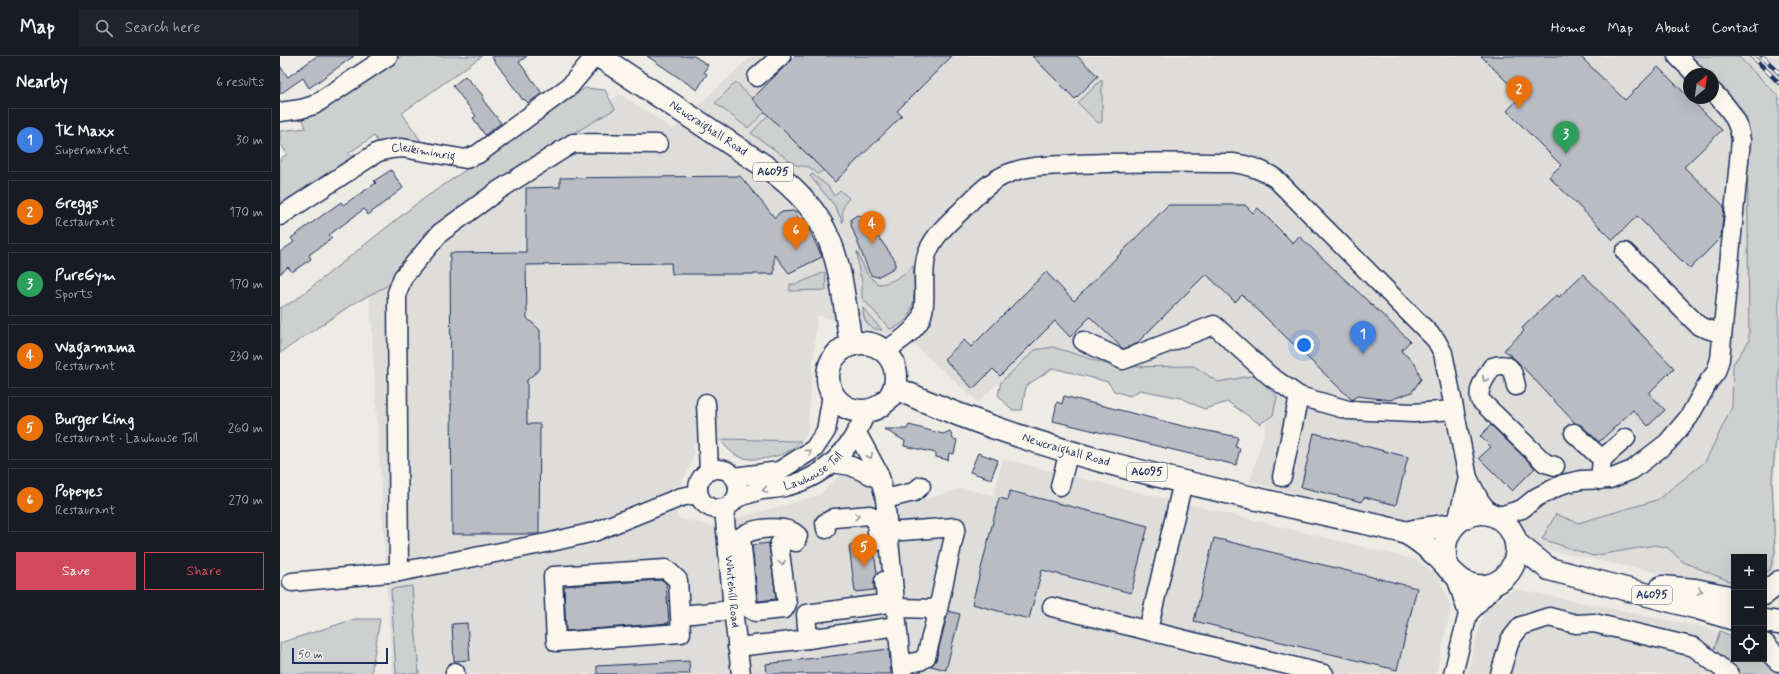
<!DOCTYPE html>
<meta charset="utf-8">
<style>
body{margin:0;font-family:Mynerve,sans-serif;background:#20242c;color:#f1f3f6}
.controls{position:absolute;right:12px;bottom:12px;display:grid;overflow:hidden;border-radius:0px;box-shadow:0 4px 16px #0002}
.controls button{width:36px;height:36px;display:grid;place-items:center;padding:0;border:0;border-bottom:1px solid #363941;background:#171b24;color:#f1f3f6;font:20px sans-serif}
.compass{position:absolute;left:1403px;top:12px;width:36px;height:36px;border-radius:50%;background:#171b24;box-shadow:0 4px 16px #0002;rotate:29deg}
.scale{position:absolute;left:12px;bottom:10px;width:96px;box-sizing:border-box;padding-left:4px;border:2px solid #1b2f5e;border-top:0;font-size:11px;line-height:14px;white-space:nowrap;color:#1b2f5e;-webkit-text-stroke:3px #fbf7ec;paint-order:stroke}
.you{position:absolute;left:1024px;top:289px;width:14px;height:14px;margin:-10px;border:3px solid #fff;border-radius:50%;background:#1a73e8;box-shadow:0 0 0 6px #1a73e833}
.badge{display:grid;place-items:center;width:26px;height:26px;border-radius:50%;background:#d1495b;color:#fff;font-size:13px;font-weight:700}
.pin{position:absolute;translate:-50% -33px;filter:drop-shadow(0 1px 2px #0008)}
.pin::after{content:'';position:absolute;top:21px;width:14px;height:12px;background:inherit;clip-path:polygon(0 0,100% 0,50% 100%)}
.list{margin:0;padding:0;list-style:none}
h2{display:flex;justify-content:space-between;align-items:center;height:52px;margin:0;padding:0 16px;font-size:17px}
h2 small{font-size:13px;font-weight:400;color:#9ea1a6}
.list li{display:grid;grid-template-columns:26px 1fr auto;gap:12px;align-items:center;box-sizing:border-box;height:64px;margin:0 8px 8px;padding:0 8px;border:1px solid #363941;border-radius:0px}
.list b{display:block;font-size:15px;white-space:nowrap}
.list p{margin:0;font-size:13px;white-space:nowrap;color:#9ea1a6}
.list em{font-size:13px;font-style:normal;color:#9ea1a6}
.actions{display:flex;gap:8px;padding:12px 16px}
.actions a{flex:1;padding:9px 0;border:1px solid #d1495b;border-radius:0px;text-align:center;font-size:14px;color:#d1495b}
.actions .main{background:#d1495b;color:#fff}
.icon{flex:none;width:22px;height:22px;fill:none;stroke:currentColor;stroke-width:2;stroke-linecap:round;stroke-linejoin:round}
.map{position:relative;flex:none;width:1499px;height:618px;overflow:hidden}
header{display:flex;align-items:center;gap:24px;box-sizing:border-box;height:56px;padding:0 20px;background:#171b24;border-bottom:1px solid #363941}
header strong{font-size:19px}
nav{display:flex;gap:22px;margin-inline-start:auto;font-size:14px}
.search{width:280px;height:36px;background:#20242c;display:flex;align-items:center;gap:10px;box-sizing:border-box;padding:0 14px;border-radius:0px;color:#9ea1a6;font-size:15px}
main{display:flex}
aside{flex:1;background:#171b24}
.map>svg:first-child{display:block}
.built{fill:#deddda;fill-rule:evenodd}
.green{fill:#cecfcf;stroke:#747f96}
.building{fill:#b9bcc3;stroke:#1b2f5e}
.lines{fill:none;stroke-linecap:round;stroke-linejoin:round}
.minor-casing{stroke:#1b2f5e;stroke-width:21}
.major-casing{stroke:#1b2f5e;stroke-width:25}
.minor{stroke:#fbf7ec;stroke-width:18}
.major{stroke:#fbf7ec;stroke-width:22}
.rail-casing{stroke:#1b2f5e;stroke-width:4.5}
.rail{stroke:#fbf7ec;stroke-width:3;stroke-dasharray:9;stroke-linecap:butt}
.oneway{stroke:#8b93a5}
.labels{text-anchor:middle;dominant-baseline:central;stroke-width:4;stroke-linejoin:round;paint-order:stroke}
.shield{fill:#fbf7ec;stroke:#5e6b89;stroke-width:1}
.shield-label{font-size:11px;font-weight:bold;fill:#1b2f5e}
.street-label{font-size:12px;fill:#1b2f5e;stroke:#fbf7ec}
</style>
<header>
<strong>Map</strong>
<div class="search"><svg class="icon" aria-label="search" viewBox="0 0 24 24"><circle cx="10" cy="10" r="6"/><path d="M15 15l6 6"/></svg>Search here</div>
<nav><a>Home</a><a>Map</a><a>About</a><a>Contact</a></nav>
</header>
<main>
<aside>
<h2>Nearby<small>6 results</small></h2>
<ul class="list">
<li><span class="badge" style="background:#3f7fe0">1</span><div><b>TK Maxx</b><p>Supermarket</p></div><em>30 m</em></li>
<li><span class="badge" style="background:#e8710a">2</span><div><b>Greggs</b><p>Restaurant</p></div><em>170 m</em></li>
<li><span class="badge" style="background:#2e9e5b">3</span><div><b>PureGym</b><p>Sports</p></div><em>170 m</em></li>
<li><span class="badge" style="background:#e8710a">4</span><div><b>Wagamama</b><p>Restaurant</p></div><em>230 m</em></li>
<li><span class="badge" style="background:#e8710a">5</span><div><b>Burger King</b><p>Restaurant · Lawhouse Toll</p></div><em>260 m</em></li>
<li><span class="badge" style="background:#e8710a">6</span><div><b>Popeyes</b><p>Restaurant</p></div><em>270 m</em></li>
</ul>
<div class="actions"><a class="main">Save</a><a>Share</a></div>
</aside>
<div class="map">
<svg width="1499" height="618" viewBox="0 0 1499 618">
<rect width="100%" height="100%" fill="#eeebe4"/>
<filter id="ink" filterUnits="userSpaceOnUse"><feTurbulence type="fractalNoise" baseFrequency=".025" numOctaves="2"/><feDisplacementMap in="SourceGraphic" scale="8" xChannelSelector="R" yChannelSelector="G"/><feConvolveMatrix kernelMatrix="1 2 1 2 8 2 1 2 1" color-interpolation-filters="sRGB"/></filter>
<g filter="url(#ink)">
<g class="built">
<path d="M472,0H1499V375L1494,424L1497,496L1492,517L1484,521V501H1454V532L1256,492L1223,447L1137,469L970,426L996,334L961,322L938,327L914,310L836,311L773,291L755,294L698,346L631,286L537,259L527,378L516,391L495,400L479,402L460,401L448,393L441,385L414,388L413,402L406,419L398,431L386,438L399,462L431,470L539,439L562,416L587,423L597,455L614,453L683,432L713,440L723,403L1137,504L1158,519L1171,552L1156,618H112L89,228L127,186L340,38L393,73ZM1409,18H1433V42H1409Z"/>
<polygon points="1236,533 1440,575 1454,590 1454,603 1481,618 1187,618 1205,549"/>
</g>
<g class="green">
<polygon points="122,0 202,0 122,57 145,91 100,89 94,80 69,97 76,107 0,156 0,103 7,98 0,87 0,75 26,72 21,59"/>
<polygon points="1406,0 1458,0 1499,41 1499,351 1492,424 1495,496 1490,514 1484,517 1484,501 1454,501 1454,527 1403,506 1388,492 1376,489 1313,500 1262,483 1276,458 1298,467 1377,444 1425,406 1452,351 1453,308 1469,285 1467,62 1433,27 1433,18 1424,18"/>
<polygon points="822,23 822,66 818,67 798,47"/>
<polygon points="456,26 485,56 468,72 435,47"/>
<polygon points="305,32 325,34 335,53 240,109 146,176 114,226 71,249 0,297 0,252 14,245 136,148"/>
<polygon points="488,59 544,114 538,118 529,111 516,109 471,77"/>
<path d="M532,118L548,130L554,140L560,134L569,142C562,149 562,157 563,167L555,150L530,120Z"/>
<path d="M577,195L587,218L598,228C611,228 623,219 633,210C635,233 638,266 610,273L582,242V225L579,215Z"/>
<polygon points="545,216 546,234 510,235 510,228 517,228"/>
<path d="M583,252L602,274C590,274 582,265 583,252Z"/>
<polygon points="773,291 836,311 914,310 938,326 976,319 997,341 993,359 980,368 948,346 924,353 901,342 860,334 850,340 834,335 828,326 773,312 746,330 742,354 732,354 718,339 721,326 755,294"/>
<path d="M445,383L512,385H521C509,400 479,407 460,401C452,398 446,391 441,385Z"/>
<polygon points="132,530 139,618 116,618 111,533"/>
<polygon points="75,563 100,563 91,618 0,618 0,587"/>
<polygon points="1440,575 1454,581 1454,603 1484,603 1499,618 1455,618 1432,599"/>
</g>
<g class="building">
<polygon points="37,0 74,0 29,32 23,22 0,38 0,10 8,21"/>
<polygon points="211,0 247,0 239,6 262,37 248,47 244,43 243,44"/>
<polygon points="367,0 414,0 428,9 424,16 427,18 417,34"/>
<polygon points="515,0 672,0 617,55 622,60 555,126 472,43"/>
<polygon points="752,0 797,0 818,20 795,43"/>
<polygon points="1201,0 1300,0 1345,44 1378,11 1442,74 1404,111 1444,150 1441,181 1410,213 1357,160 1333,184 1269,121 1281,109 1227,55 1241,40"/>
<polygon points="185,20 200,36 203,40 203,44 221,67 205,79 193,62 196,60 173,30"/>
<polygon points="111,114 123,132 88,159 84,153 49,179 52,182 29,199 31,203 12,216 8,211 0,218 0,196 14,186 11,182 61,146 63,149 96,127 94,125"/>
<polygon points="460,120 495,162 500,156 515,155 524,175 529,173 542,201 509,217 494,198 494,218 392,218 391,207 246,209 247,262 260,274 260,313 247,324 247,368 260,368 259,478 172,478 170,197 246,196 246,132 280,131 280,122"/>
<polygon points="888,149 965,149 973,157 978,152 1013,187 1019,180 1130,285 1121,295 1135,307 1141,323 1132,336 1110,344 1077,340 1072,344 962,239 955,246 926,218 856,288 843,293 810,261 790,281 775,265 720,320 713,313 693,333 664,303 684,284 691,291 766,216 794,245"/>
<polygon points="577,159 584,161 615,204 615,211 612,213 597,221 591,219 589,216 571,169 571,163"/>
<polygon points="1303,218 1394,312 1369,337 1385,354 1368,370 1353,354 1319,386 1301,369 1295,367 1238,306 1224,294 1244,275 1242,272 1277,239 1279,241"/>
<polygon points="784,340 903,370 958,381 955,391 960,392 956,409 773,365 777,346 782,348"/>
<polygon points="629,369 663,378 670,375 673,383 677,384 674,398 669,397 668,404 656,401 656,397 624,390 625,385 604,373 627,373"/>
<polygon points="1211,369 1255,412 1232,435 1199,402 1211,391 1200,380"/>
<polygon points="1034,377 1128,401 1116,449 1084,441 1082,446 1021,431"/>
<polygon points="698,397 718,404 711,423 690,416"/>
<polygon points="730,435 868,470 851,537 762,514 749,563 692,548 719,442 728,444"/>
<polygon points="934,482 1137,532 1117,614 914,565"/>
<polygon points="489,487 496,543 478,545 472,489"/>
<polygon points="588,487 594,495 597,518 594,526 594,534 575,536 569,490"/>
<polygon points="382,524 386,527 389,567 286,575 284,530"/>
<polygon points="668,555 680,558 666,614 651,610 656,604"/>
<polygon points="187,567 190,604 174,605 172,568"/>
<polygon points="609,593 611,618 487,618 486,608"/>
<polygon points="409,605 410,618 317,618 317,610"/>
</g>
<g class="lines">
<g class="minor-casing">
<g id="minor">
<polyline points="1397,0 1415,18"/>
<polyline points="477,21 501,0"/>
<polyline points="0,56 21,53 34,49 108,0"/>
<path id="s1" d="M0,160L98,96L111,93L122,92L186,103L198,98L290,30L315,0"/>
<polyline points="1345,196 1419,270 1442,278"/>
<polyline points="803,285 843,304 934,269 990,320 1019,340 1068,354 1133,357 1174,354"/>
<path d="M605,295C617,287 631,278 639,266C650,248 639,217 648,195C655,179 668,167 681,155C695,141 708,126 727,118C745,110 765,110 784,109C840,105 897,107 953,107C969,109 981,113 995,122L1156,284L1163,297L1188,422L1200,445L1212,460"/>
<path d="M1236,330C1233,314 1230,305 1212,311C1206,321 1197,332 1200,344L1265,407L1275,410"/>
<polyline points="426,347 429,415"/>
<polyline points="577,377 599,418 605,443 622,618"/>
<polyline points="1294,377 1322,403 1320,424"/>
<polyline points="1322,403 1346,382"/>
<polyline points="552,407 571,410 601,424"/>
<circle cx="438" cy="433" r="20"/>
<polyline points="454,421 499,415 534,393 546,375 552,338"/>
<polyline points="1002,421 1019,340"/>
<polyline points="780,430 789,395"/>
<path id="s2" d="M456,442C464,440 473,436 482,434C489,433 497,433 504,431C547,421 570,394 587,355"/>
<polyline points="605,443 634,436 641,430"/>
<path id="s3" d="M444,452L453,554L461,618"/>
<path d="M1216,461L1242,453L1257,441L1283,428L1301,424L1330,423L1352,414L1387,387L1409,361L1429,325L1436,316L1440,303L1461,84C1459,63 1447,50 1433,36"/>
<polyline points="1177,466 1188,422"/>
<polyline points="546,473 545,467 554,462 590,459 596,465 598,485"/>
<polyline points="608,476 676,471 658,553 616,552"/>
<path d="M516,486L503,483L499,489L507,548L504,553L475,556L468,552L461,481C472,471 508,468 518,480"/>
<polygon points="386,513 398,524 401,577 276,586 273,520"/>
<polyline points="119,516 117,237 123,221 160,177 219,134 293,87 378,88"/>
<polyline points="12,526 119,516 271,486 314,476 401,441 418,438"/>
<polyline points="772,551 1044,618"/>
<polyline points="1188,558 1217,527"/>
<polyline points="401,559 453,554"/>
<polyline points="868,574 903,426"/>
<polyline points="528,583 526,558 603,548 606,542 604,525"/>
<polyline points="457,591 528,583 617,570"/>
<polyline points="621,609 640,605 646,601 658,553"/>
<polyline points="175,616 175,618"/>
<polyline points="1173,618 1188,558 1176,521"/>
<polyline points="1220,618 1230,584 1241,570 1269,561 1296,568 1314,567 1414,591 1449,618"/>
</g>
</g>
<g class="major-casing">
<g id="major">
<path id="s4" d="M319,0L492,115C560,165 559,213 571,289"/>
<circle cx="582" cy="321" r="34"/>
<path id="s5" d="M615,332C769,402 938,434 1103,471C1110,473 1120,474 1126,477C1138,483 1150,494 1159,502C1173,516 1183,533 1206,530C1232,526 1245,495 1230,473C1205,437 1151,467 1168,512"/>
<polyline points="1126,477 1143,473 1173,469"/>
<polyline points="1236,487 1269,513 1418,552 1454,563"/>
<polyline points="1382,531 1415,534 1454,542"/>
<polyline points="1484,538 1499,526"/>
<polyline points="1484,565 1499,567"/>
<polyline points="1484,589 1499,604"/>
</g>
</g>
<use href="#minor" class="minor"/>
<use href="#major" class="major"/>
<g class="rail-casing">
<g id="rail">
<polyline points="1472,0 1499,27"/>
<polyline points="1482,0 1499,17"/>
</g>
</g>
<use href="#rail" class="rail"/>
</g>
<defs><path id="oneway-chevron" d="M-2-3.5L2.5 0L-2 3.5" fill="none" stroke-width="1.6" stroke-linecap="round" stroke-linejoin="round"/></defs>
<g class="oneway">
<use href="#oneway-chevron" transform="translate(1205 323) rotate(120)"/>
<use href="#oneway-chevron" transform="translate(529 396) rotate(-37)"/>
<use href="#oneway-chevron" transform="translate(590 400) rotate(64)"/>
<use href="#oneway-chevron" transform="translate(485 434) rotate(170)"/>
<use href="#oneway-chevron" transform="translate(577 460) rotate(-5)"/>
<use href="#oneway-chevron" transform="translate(502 507) rotate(82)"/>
<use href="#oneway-chevron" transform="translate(1420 535) rotate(10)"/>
</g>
</g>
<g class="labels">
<g class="shield">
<rect x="473" y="107" width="40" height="18" rx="3"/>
<rect x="847" y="407" width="40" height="18" rx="3"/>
<rect x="1352" y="530" width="40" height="18" rx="3"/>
</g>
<g class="shield-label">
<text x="493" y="116">A6095</text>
<text x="867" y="416">A6095</text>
<text x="1372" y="539">A6095</text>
</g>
<g class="street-label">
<text stroke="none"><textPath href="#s4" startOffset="131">Newcraighall Road</textPath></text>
<text stroke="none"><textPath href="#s1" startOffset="163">Cleikiminrig</textPath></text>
<text stroke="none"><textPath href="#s5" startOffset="182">Newcraighall Road</textPath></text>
<text stroke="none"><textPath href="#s2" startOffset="83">Lawhouse Toll</textPath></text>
<text stroke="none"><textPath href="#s3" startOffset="84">Whitehill Road</textPath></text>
</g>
</g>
</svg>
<div class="controls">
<button>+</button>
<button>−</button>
<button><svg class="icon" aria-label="locate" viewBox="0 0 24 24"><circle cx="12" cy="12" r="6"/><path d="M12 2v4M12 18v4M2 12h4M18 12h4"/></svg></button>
</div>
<svg class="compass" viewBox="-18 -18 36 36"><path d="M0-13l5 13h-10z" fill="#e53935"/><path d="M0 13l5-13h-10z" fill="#9ea1a6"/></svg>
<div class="scale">50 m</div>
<div class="you"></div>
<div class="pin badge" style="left:1083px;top:298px;background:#3f7fe0">1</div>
<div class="pin badge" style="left:1239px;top:53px;background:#e8710a">2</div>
<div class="pin badge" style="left:1286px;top:98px;background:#2e9e5b">3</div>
<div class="pin badge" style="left:592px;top:188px;background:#e8710a">4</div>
<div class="pin badge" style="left:584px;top:511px;background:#e8710a">5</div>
<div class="pin badge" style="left:516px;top:194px;background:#e8710a">6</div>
</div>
</main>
